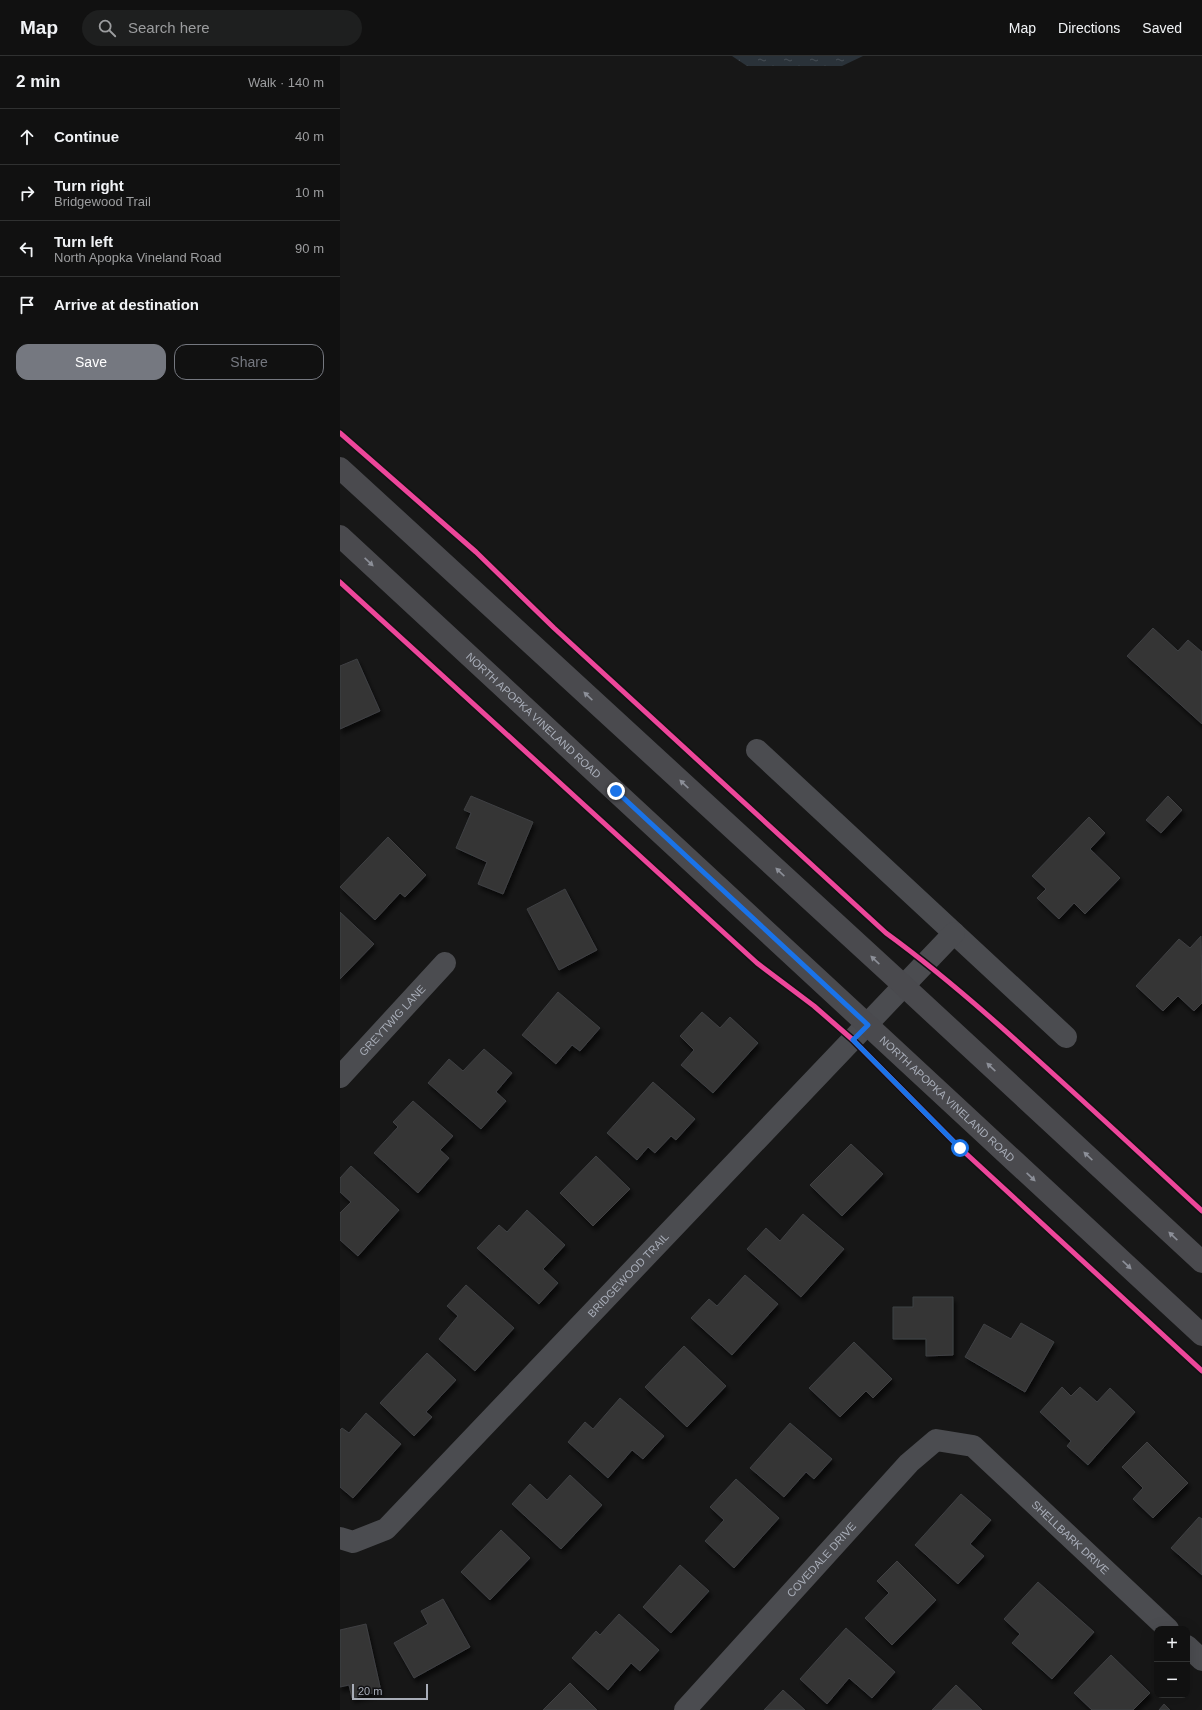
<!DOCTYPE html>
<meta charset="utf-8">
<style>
body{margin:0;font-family:Helvetica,sans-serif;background:#1e1f1f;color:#f1f3f6}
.controls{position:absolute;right:12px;bottom:12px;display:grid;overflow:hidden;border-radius:8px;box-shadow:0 4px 16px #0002}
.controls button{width:36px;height:36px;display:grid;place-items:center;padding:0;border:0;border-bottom:1px solid #303131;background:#111;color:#f1f3f6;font:20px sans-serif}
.scale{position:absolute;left:12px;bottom:10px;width:76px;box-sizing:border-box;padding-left:4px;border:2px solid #a8adb8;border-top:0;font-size:11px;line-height:14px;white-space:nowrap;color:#a8adb8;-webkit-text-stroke:3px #111113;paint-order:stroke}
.stop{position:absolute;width:12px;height:12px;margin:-9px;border:3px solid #1a73e8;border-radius:50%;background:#fff}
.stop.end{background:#1a73e8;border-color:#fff;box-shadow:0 1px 4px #0008}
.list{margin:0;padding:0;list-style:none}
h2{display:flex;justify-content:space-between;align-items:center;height:52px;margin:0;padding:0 16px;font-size:17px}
h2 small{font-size:13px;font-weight:400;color:#9c9d9f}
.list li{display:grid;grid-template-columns:26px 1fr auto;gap:12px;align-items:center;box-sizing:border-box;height:56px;padding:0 16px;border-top:1px solid #303131}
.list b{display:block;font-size:15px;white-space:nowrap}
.list p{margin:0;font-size:13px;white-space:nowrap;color:#9c9d9f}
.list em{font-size:13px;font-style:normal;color:#9c9d9f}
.actions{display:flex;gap:8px;padding:12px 16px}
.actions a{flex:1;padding:9px 0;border:1px solid #757880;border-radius:12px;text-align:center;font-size:14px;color:#757880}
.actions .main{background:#757880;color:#fff}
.icon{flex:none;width:22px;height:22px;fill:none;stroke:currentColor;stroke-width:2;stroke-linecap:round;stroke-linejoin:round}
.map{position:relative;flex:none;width:862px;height:1654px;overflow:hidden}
header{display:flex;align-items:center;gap:24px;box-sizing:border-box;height:56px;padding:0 20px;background:#111;border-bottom:1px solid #303131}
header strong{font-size:19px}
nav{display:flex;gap:22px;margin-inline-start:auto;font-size:14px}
.search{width:280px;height:36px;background:#1e1f1f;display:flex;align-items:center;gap:10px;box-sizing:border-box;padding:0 14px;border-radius:22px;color:#9c9d9f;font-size:15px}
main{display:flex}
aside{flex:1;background:#111}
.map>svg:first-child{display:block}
.water{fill:url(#water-ripples)}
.building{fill:#353536;stroke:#3f4043;filter:url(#shadow)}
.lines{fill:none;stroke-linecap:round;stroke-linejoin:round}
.street{stroke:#4b4c50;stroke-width:22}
.secondary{stroke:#4a4a4e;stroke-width:22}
.cycleway-casing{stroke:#111113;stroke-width:8}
.cycleway{stroke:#ed469a;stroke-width:5}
.oneway{fill:#8c8f98}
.route{stroke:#1a73e8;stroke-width:5}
.labels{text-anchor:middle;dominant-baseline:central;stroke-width:3;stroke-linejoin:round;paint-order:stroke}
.street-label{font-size:11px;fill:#a8adb8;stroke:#111113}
</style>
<header>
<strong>Map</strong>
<div class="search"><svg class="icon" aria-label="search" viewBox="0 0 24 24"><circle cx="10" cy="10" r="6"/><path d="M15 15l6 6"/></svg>Search here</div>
<nav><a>Map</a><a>Directions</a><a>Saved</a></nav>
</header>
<main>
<aside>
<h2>2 min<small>Walk · 140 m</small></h2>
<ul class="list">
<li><svg class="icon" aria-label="ahead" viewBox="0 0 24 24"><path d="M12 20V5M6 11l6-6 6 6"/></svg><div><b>Continue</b></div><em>40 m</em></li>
<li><svg class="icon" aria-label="right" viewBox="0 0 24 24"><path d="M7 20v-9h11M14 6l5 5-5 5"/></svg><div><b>Turn right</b><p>Bridgewood Trail</p></div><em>10 m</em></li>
<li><svg class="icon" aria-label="left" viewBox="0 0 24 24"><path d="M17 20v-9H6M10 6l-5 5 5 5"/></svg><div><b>Turn left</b><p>North Apopka Vineland Road</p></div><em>90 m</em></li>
<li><svg class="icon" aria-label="arrive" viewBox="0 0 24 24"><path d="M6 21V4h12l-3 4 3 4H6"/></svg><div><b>Arrive at destination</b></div></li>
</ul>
<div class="actions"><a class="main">Save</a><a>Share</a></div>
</aside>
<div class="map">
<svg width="862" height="1654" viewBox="0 0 862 1654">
<defs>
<pattern id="water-ripples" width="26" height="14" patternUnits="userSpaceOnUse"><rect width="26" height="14" fill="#2a3239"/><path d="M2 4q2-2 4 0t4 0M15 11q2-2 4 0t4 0" fill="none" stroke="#464d54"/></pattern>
<filter id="shadow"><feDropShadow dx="2.5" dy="4.5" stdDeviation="2" flood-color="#0009"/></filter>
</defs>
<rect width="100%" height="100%" fill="#171717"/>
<polygon class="water" points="392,0 523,0 502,10 407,10"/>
<g class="building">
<polygon points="813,572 838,595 848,584 862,596 862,668 787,600"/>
<polygon points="17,603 40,655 0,673 0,610"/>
<polygon points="131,740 193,766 163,838 138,828 147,806 116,792 131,757 124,754"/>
<polygon points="828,740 842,754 821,777 806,764"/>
<polygon points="749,761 765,777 750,793 780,822 745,858 734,847 719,863 697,842 706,833 692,820"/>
<polygon points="48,781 86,819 65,841 60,837 35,864 0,831"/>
<polygon points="225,833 257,894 219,914 187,853"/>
<polygon points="0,856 34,888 0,923"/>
<polygon points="861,880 862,947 854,955 838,940 823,955 796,930 839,883 850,892"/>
<polygon points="218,936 260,972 240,995 232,989 216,1008 182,979"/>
<polygon points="362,956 380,972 390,961 418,987 373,1037 341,1009 354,994 340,980"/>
<polygon points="144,993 172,1017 156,1036 166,1045 141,1073 88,1027 109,1003 123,1015"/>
<polygon points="313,1026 355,1063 336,1084 331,1080 315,1097 308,1091 297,1104 267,1077"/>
<polygon points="73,1045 113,1080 100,1094 109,1102 78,1137 34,1097 58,1071 53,1066"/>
<polygon points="511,1088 543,1118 502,1160 470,1129"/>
<polygon points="256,1100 290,1133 253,1170 220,1137"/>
<polygon points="11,1110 59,1154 18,1200 0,1184 0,1157 11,1146 0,1136 0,1122"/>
<polygon points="187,1154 225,1189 203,1213 218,1227 199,1248 137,1192 159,1169 167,1176"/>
<polygon points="463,1158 504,1193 461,1241 407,1193 426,1172 440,1185"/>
<polygon points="405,1219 438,1248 392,1299 351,1262 369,1243 377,1250"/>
<polygon points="126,1229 174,1272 135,1315 99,1283 118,1260 107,1250"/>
<polygon points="573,1241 613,1241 613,1299 586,1300 586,1283 553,1283 553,1251 573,1251"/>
<polygon points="681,1267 714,1286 685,1336 625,1301 644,1268 671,1283"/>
<polygon points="514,1286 552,1323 533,1342 526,1335 500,1361 469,1332"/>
<polygon points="344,1290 386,1330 347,1371 305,1331"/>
<polygon points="87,1297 116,1324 86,1356 92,1361 74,1380 40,1347"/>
<polygon points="722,1331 731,1340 740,1331 757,1346 770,1332 795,1356 748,1409 727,1390 731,1385 700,1356"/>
<polygon points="280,1342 324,1380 303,1403 292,1394 268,1422 228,1386 245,1366 253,1373"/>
<polygon points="26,1357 61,1388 13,1442 0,1431 0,1374 2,1372 9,1377"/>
<polygon points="450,1367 492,1403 474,1423 466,1416 444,1441 410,1412"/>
<polygon points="807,1386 848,1427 813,1462 793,1443 803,1432 782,1411"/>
<polygon points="230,1419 262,1449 221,1493 172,1448 190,1428 207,1444"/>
<polygon points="396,1423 439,1462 394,1512 365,1485 384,1464 370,1451"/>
<polygon points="621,1438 651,1464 630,1488 644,1500 618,1528 575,1489"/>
<polygon points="859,1461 862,1463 862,1519 831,1492"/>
<polygon points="161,1474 190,1502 150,1544 121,1516"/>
<polygon points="557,1505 596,1544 552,1589 525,1562 549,1537 537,1525"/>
<polygon points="340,1509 369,1535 331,1577 303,1551"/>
<polygon points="698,1526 754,1576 712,1623 672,1587 680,1578 664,1563"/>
<polygon points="103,1543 130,1591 74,1622 54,1587 88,1568 81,1555"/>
<polygon points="279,1558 319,1594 300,1615 291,1607 268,1634 232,1602 256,1575 260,1579"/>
<polygon points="26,1568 41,1635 12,1642 9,1629 0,1631 0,1574"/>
<polygon points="506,1572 555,1616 532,1642 509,1622 487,1648 460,1623"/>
<polygon points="771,1599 810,1637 793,1654 752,1654 734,1637"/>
<polygon points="230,1627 257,1654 203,1654"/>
<polygon points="616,1629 642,1654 592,1654"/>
<polygon points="443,1634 465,1654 424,1654"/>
<polygon points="824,1648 830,1654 819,1654"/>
</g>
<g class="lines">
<g class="street">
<polyline points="417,694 726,981"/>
<path id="s1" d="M0,1021L105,907"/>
<path id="s2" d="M0,1482L13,1486L46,1473L614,877"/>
<polyline points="847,1590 862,1604"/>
<path id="s3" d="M345,1654L569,1407L596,1384L633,1390L828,1573"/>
</g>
<g class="secondary">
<polyline points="0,412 564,930 862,1206"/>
<path id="s4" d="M0,480L862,1279"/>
</g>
<g class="cycleway-casing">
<g id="cycleway">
<path d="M0,377L136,496L214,572L546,877C597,914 644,955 690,997C748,1049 805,1102 862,1155"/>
<polyline points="0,526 417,907 474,950 513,984 620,1092 862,1315"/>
</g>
</g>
<use href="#cycleway" class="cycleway"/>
</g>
<defs><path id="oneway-solid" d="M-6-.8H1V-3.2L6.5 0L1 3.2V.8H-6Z"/></defs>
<g class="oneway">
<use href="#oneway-solid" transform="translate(29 506) rotate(43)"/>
<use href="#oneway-solid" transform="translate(248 640) rotate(-137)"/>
<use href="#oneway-solid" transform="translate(344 728) rotate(-137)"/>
<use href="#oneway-solid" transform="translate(440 816) rotate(-137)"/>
<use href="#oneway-solid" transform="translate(535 904) rotate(-137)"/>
<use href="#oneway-solid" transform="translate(651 1011) rotate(-137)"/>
<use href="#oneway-solid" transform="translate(748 1100) rotate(-137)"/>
<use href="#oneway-solid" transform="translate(691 1121) rotate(43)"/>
<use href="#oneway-solid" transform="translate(833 1180) rotate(-137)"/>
<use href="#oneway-solid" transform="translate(787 1209) rotate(43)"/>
</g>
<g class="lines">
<polyline class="route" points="276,735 528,969 513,984 620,1092"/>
</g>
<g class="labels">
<g class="street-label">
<text stroke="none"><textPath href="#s4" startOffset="264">NORTH APOPKA VINELAND ROAD</textPath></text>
<text stroke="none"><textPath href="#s1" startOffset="77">GREYTWIG LANE</textPath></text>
<text stroke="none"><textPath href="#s4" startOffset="828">NORTH APOPKA VINELAND ROAD</textPath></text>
<text stroke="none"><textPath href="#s2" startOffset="400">BRIDGEWOOD TRAIL</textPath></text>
<text stroke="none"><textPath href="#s3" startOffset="540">SHELLBARK DRIVE</textPath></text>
<text stroke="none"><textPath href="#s3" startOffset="203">COVEDALE DRIVE</textPath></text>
</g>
</g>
</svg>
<div class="controls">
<button>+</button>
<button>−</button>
</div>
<div class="scale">20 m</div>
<div class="stop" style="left:620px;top:1092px"></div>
<div class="stop end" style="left:276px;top:735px"></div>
</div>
</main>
